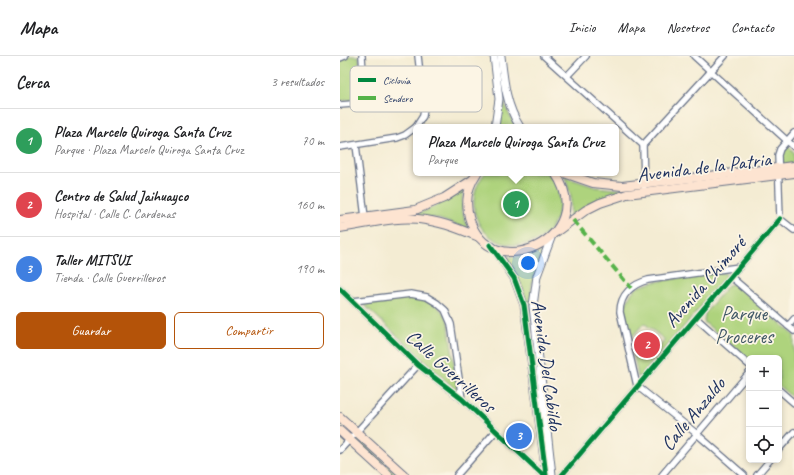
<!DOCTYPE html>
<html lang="es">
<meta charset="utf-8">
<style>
body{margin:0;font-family:Caveat,sans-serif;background:#f6f6f6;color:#202124}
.controls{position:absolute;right:12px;bottom:12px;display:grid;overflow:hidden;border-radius:6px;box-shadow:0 2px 6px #0003}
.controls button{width:36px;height:36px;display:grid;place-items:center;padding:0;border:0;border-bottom:1px solid #e0e0e0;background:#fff;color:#202124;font:20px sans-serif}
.you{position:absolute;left:188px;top:207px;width:14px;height:14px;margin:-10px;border:3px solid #fff;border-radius:50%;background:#1a73e8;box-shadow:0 0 0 6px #1a73e833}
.badge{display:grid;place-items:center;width:26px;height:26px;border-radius:50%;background:#b45309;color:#fff;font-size:13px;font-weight:700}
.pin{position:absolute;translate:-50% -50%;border:2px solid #fff;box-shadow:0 1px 4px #0006}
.popup{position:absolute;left:73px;top:68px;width:206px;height:52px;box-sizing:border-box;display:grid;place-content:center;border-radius:6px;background:#fff;filter:drop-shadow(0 1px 3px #0005);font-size:13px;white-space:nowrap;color:#757577}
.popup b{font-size:15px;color:#202124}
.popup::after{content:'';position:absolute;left:50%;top:100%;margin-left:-8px;border:8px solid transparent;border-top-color:#fff}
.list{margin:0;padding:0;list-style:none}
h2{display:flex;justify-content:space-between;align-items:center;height:52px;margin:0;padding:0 16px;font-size:17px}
h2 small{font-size:13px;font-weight:400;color:#757577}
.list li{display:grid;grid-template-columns:26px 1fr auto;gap:12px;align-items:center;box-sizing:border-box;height:64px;padding:0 16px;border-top:1px solid #e0e0e0}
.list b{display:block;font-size:15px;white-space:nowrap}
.list p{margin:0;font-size:13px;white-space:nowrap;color:#757577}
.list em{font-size:13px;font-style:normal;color:#757577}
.actions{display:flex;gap:8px;padding:12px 16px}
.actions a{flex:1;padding:9px 0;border:1px solid #b45309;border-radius:6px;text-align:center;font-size:14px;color:#b45309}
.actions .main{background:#b45309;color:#fff}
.icon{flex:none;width:22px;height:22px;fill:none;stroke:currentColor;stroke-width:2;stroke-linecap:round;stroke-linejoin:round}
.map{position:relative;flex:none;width:454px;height:419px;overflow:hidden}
header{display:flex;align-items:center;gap:24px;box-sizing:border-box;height:56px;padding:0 20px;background:#fff;border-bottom:1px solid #e0e0e0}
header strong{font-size:19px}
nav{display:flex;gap:22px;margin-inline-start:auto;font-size:14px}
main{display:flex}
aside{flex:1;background:#fff}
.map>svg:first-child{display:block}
.green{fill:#aed37d;stroke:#64816e;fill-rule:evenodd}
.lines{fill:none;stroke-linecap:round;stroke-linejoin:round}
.minor-casing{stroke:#677187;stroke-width:8}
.tertiary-casing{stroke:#677187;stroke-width:9}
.secondary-casing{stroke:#677187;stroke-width:10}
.minor{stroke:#fff;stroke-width:5.5}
.tertiary{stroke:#fff;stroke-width:7}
.secondary{stroke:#fde4d1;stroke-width:8}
.quiet{stroke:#55b248;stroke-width:4;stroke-dasharray:8 4;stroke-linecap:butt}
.cycleway-casing{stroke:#fcf5e5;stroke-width:8}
.cycleway{stroke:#00873e;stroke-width:5}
.labels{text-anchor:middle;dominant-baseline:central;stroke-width:3.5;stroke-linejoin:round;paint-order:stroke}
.street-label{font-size:20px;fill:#1b2f5e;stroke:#fcf5e5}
.park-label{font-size:20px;fill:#405866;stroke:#fcf5e5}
.key{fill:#fcf5e5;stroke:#b8babc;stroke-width:1}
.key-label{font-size:11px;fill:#1b2f5e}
</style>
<header>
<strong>Mapa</strong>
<nav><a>Inicio</a><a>Mapa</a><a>Nosotros</a><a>Contacto</a></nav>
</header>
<main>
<aside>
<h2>Cerca<small>3 resultados</small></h2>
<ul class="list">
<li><span class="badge" style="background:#2e9e5b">1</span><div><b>Plaza Marcelo Quiroga Santa Cruz</b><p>Parque · Plaza Marcelo Quiroga Santa Cruz</p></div><em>70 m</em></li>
<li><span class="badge" style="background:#e0444e">2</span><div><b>Centro de Salud Jaihuayco</b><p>Hospital · Calle C. Cardenas</p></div><em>160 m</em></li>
<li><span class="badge" style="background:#3f7fe0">3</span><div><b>Taller MITSUI</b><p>Tienda · Calle Guerrilleros</p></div><em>190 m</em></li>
</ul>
<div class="actions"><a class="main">Guardar</a><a>Compartir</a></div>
</aside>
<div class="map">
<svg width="454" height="419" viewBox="0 0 454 419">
<rect width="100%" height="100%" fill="#fcf5e5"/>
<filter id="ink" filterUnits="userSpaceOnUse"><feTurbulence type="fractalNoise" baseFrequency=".025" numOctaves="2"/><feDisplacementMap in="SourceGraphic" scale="8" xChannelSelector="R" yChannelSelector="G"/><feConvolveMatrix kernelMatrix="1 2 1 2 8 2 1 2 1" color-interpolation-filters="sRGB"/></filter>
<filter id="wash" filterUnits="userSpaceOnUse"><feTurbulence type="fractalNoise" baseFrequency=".012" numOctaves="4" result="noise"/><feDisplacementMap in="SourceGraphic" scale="16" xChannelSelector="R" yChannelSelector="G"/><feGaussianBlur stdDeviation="0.9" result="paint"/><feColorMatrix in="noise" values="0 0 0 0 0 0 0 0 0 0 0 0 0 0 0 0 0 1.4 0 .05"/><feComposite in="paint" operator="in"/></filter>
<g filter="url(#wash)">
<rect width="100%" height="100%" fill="#f4ecd3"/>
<g class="green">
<polygon points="8,0 19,0 23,40 21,43 0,45 0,4"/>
<polygon points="162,34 165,49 175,71 159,71"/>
<polygon points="448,90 454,96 454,107 442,109 442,98"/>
<path d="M145,117H208C217,126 221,141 219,153C210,203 138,200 134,150C133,138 137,127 145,117Z"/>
<polygon points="225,121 255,131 285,134 250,147 230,162 231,141"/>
<polygon points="123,133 122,154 128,173 96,162 68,160 88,154"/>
<polygon points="203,195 192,227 190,256 182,230 164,201 185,201"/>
<path d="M373,217H385L387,220L301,321H298L284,252L292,236L298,231L314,226ZM304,267L325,284L307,305L293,294L291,282Z"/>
<polygon points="393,228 397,230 454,279 454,343 439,330 439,302 409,302 409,304 364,266 365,257 388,229"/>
<path d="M71,240C87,243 99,248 108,264L118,336L21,246Z"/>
<polygon points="16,383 18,383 58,419 53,419 16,386"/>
</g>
</g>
<g filter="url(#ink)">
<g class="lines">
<g class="minor-casing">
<g id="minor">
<polyline points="204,0 303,89"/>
<polyline points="354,0 454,91"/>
<polyline points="0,2 5,0"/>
<polyline points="227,20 246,0"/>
<polyline points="0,49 25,47 22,0"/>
<polyline points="76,71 83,60 84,52 78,0"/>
<polyline points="454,77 440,93 438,99 440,163 454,174"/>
<polyline points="16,89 25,161"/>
<polyline points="0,91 57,82 65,79 76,71"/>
<polyline points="304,130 303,89 385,0"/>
<polyline points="391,221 454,275"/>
<polyline points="0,233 78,309 122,343 203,419"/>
<polyline points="13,245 71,238 87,241 97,247 105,254 111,268 122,343"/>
<polyline points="356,262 409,309"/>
<polyline points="448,270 454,263"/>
<path d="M297,330L280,256C280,238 293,228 308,224L399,211"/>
<polyline points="297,330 357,378 404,419"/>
<polyline points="439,334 454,347"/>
<polyline points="439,393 454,376"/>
<polyline points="0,394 78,309"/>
<polyline points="117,419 155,376"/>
<polyline points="222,419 440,163"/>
<polyline points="322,419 409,317"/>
<polyline points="417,419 430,404"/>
</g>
</g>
<g class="tertiary-casing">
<g id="tertiary">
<polyline points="154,0 159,43 155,71"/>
<path d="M161,0C164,26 166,49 180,71"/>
<polyline points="211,182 197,220 193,250 212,419"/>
<polyline points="152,190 174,222 184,249 206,419"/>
</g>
</g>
<g class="secondary-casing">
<g id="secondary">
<path d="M137,117C128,130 125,146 129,161C149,233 260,181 215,117"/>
<polyline points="224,117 253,127 282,130 454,110"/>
<polyline points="0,164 75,154 104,142 132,124"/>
<path d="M0,172C28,168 58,159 86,164C105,167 122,174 139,181"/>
<polyline points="216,176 246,154 260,147 287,138 454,117"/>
<polyline points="0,361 64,419"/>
<polyline points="0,375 48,419"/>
</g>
</g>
<use href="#minor" class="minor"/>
<use href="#tertiary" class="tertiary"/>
<use href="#secondary" class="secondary"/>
<polyline class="quiet" points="233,164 291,232"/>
<g class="cycleway-casing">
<g id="cycleway">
<polyline points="150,189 174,222 184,249 206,419"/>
<polyline points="0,233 78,309 122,343 203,419"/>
<polyline points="222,419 440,163"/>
</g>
</g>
<use href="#cycleway" class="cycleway"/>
</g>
</g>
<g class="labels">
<g class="street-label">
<text transform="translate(364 111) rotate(-7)">Avenida de la Patria</text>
<text transform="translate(365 226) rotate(-49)">Avenida Chimoré</text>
<text transform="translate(207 309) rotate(82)">Avenida Del Cabildo</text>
<text transform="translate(111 315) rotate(42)">Calle Guerrilleros</text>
<text transform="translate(353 358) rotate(-50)">Calle Anzaldo</text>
</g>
<g class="park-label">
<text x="404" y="257">Parque<tspan x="404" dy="23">Proceres</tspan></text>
</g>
</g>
<rect x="10" y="10" width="132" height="46" rx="6" class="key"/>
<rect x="18" y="22" width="18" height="4" fill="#00873e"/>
<rect x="18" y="40" width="18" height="4" fill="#55b248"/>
<g class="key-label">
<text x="43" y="28">Ciclovía</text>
<text x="43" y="46">Sendero</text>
</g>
</svg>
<div class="controls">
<button>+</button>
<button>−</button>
<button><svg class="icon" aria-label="locate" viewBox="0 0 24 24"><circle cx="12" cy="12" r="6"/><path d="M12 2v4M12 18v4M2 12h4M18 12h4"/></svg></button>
</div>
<div class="you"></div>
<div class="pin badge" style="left:176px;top:148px;background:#2e9e5b">1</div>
<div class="popup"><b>Plaza Marcelo Quiroga Santa Cruz</b>Parque</div>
<div class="pin badge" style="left:307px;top:289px;background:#e0444e">2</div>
<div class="pin badge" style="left:179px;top:380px;background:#3f7fe0">3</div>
</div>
</main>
